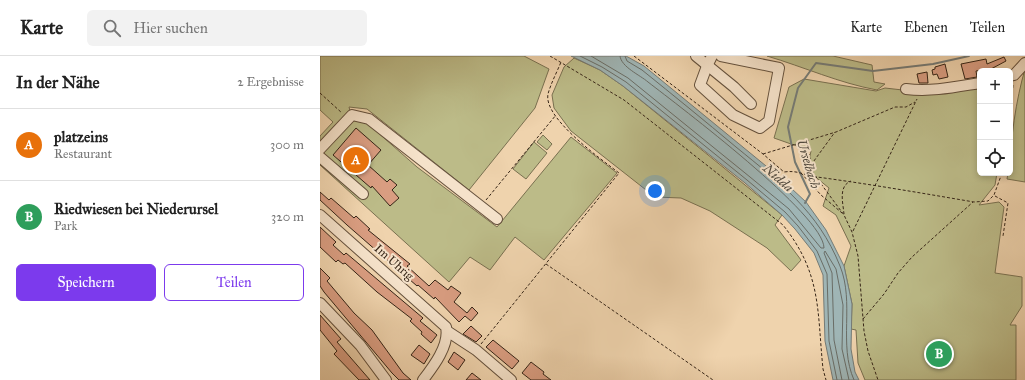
<!DOCTYPE html>
<html lang="de">
<meta charset="utf-8">
<style>
body{margin:0;font-family:"IM FELL Great Primer",serif;background:#f2f2f2;color:#222}
.controls{position:absolute;right:12px;top:12px;display:grid;overflow:hidden;border-radius:6px;box-shadow:0 2px 6px #0003}
.controls button{width:36px;height:36px;display:grid;place-items:center;padding:0;border:0;border-bottom:1px solid #e0e0e0;background:#fff;color:#222;font:20px sans-serif}
.you{position:absolute;left:335px;top:135px;width:14px;height:14px;margin:-10px;border:3px solid #fff;border-radius:50%;background:#1a73e8;box-shadow:0 0 0 6px #1a73e833}
.badge{display:grid;place-items:center;width:26px;height:26px;border-radius:50%;background:#7c3aed;color:#fff;font-size:13px;font-weight:700}
.pin{position:absolute;translate:-50% -50%;border:2px solid #fff;box-shadow:0 1px 4px #0006}
.list{margin:0;padding:0;list-style:none}
h2{display:flex;justify-content:space-between;align-items:center;height:52px;margin:0;padding:0 16px;font-size:17px}
h2 small{font-size:13px;font-weight:400;color:#767676}
.list li{display:grid;grid-template-columns:26px 1fr auto;gap:12px;align-items:center;box-sizing:border-box;height:72px;padding:0 16px;border-top:1px solid #e0e0e0}
.list b{display:block;font-size:15px;white-space:nowrap}
.list p{margin:0;font-size:13px;white-space:nowrap;color:#767676}
.list em{font-size:13px;font-style:normal;color:#767676}
.actions{display:flex;gap:8px;padding:12px 16px}
.actions a{flex:1;padding:9px 0;border:1px solid #7c3aed;border-radius:6px;text-align:center;font-size:14px;color:#7c3aed}
.actions .main{background:#7c3aed;color:#fff}
.icon{flex:none;width:22px;height:22px;fill:none;stroke:currentColor;stroke-width:2;stroke-linecap:round;stroke-linejoin:round}
.map{position:relative;flex:none;width:705px;height:324px;overflow:hidden}
header{display:flex;align-items:center;gap:24px;box-sizing:border-box;height:56px;padding:0 20px;background:#fff;border-bottom:1px solid #e0e0e0}
header strong{font-size:19px}
nav{display:flex;gap:22px;margin-inline-start:auto;font-size:14px}
.search{width:280px;height:36px;background:#f2f2f2;display:flex;align-items:center;gap:10px;box-sizing:border-box;padding:0 14px;border-radius:6px;color:#767676;font-size:15px}
main{display:flex}
aside{flex:1;background:#fff}
.map>svg:first-child{display:block}
.green{fill:#bcbb88;stroke:#797050}
.water{fill:#9fb5b5;stroke:#757b76}
.lines{fill:none;stroke-linecap:round;stroke-linejoin:round}
.shore{stroke:#6a6d66;stroke-width:1}
.stream{stroke:#757b76;stroke-width:2}
.building{fill:#d99d81;stroke:#362517}
.minor-casing{stroke:#64503c;stroke-width:12}
.path{stroke:#362517;stroke-width:1;stroke-dasharray:3 2;stroke-linecap:butt}
.minor{stroke:#f5e2ca;stroke-width:10}
.labels{text-anchor:middle;dominant-baseline:central;stroke-width:4;stroke-linejoin:round;paint-order:stroke}
.street-label{font-size:12px;fill:#362517;stroke:#f5e2ca}
.water-label{font-size:13px;font-style:italic;fill:#50493e;stroke:#f5e2ca}
</style>
<header>
<strong>Karte</strong>
<div class="search"><svg class="icon" aria-label="search" viewBox="0 0 24 24"><circle cx="10" cy="10" r="6"/><path d="M15 15l6 6"/></svg>Hier suchen</div>
<nav><a>Karte</a><a>Ebenen</a><a>Teilen</a></nav>
</header>
<main>
<aside>
<h2>In der Nähe<small>2 Ergebnisse</small></h2>
<ul class="list">
<li><span class="badge" style="background:#e8710a">A</span><div><b>platzeins</b><p>Restaurant</p></div><em>300 m</em></li>
<li><span class="badge" style="background:#2e9e5b">B</span><div><b>Riedwiesen bei Niederursel</b><p>Park</p></div><em>320 m</em></li>
</ul>
<div class="actions"><a class="main">Speichern</a><a>Teilen</a></div>
</aside>
<div class="map">
<svg width="705" height="324" viewBox="0 0 705 324">
<rect width="100%" height="100%" fill="#efd3ad"/>
<filter id="stains"><feTurbulence type="fractalNoise" baseFrequency=".005" numOctaves="4"/><feColorMatrix values="0 0 0 0 .2 0 0 0 0 .09 0 0 0 0 .02 0 0 0 .5 -.17"/></filter>
<radialGradient id="worn" r=".72"><stop offset=".6" stop-color="#630" stop-opacity="0"/><stop offset="1" stop-color="#630" stop-opacity=".3"/></radialGradient>
<g class="green">
<polygon points="0,0 204,0 229,13 215,52 149,134 47,53 29,51 32,62 47,67 97,111 177,171 251,81 297,117 224,204 195,181 170,214 150,201 129,226 0,109 0,80 13,66 0,54"/>
<path d="M447,0H513L552,9L554,26L565,28L557,34C519,27 484,11 447,0Z"/>
<polygon points="254,2 280,14 303,30 462,159 455,169 481,204 471,215 447,192 390,155 361,142 335,141 251,75 234,52 232,39 244,11"/>
<path d="M705,13V126L687,123L688,117H690C690,84 696,44 705,13Z"/>
<polygon points="484,23 556,35 565,32 609,37 660,29 660,117 677,117 675,129 659,149 679,146 684,151 675,217 702,221 702,250 690,269 696,269 696,324 545,324 538,307 536,274 531,273 532,248 524,210 531,190 516,159 503,150 509,132 487,114 491,95 454,82 469,31"/>
<polygon points="223,79 232,88 227,94 217,86"/>
<polygon points="214,86 227,97 206,123 193,113"/>
</g>
<polygon class="water" points="251,0 306,0 324,10 457,119 486,146 506,174 524,210 532,248 531,293 535,316 539,324 513,324 505,285 503,219 494,197 475,173 462,159 425,127 303,30 280,14"/>
<g class="lines">
<g class="shore">
<polyline points="260,0 282,11 306,26 427,124 465,156 478,170 497,195 507,218 509,285 517,324"/>
<path d="M271,0L308,22L430,121L469,153L501,192H504C504,159 359,50 328,26C320,19 301,11 300,0"/>
<path d="M305,0L307,5L322,14C353,39 385,65 416,91C460,127 498,155 520,210C535,247 518,288 534,324"/>
<polyline points="522,324 514,284 512,217 504,197 505,195 516,213 523,249 522,293 529,324"/>
</g>
<polyline class="stream" points="485,147 490,138 475,106 468,71 478,32 496,7 553,15 613,8 649,0"/>
</g>
<g class="building">
<polygon points="684,1 686,5 671,13 656,15 657,21 645,23 641,8 666,3 667,8"/>
<polygon points="625,8 628,21 619,23 617,18 613,19 612,14 615,13 615,11"/>
<polygon points="607,16 608,27 599,27 597,18"/>
<polygon points="36,72 61,94 48,109 67,126 70,123 77,129 72,134 79,142 70,150 52,130 51,132 13,99"/>
<polygon points="0,136 9,144 11,142 34,162 36,160 50,173 48,174 90,208 87,210 109,230 115,224 128,234 131,230 141,237 134,246 147,257 152,251 158,257 151,265 145,260 139,266 115,241 114,243 98,229 97,230 27,169 0,144"/>
<polygon points="0,171 16,186 13,189 24,199 26,197 103,262 100,265 117,279 111,287 101,278 102,276 90,265 92,263 57,236 25,207 23,208 18,204 16,206 0,191"/>
<polygon points="0,212 10,222 7,225 34,257 52,274 83,317 91,324 79,324 72,317 4,236 0,230"/>
<polygon points="0,259 21,283 17,286 50,324 39,324 14,298 17,295 0,274"/>
<polygon points="151,270 162,280 156,286 143,278"/>
<polygon points="173,284 199,305 192,313 166,291"/>
<polygon points="99,289 110,298 104,308 91,299"/>
<polygon points="134,296 145,304 138,314 128,306"/>
<polygon points="211,306 224,316 223,318 231,324 211,324 202,317"/>
<polygon points="152,317 161,324 146,324"/>
</g>
<g class="lines">
<g class="minor-casing">
<g id="minor">
<polyline points="376,0 414,31 431,48"/>
<polyline points="392,0 387,10 380,29 413,59 440,72 449,65 459,12 401,0"/>
<polyline points="690,20 694,19 705,7"/>
<path d="M586,33C612,36 635,31 660,27"/>
<polyline points="0,93 32,59 49,63 177,163"/>
<polyline points="0,101 43,138"/>
<path d="M0,159L126,271C130,289 113,311 103,324"/>
<polyline points="0,247 40,289 66,324"/>
<polyline points="127,275 156,294 191,324"/>
</g>
</g>
<g class="path">
<path d="M230,0L304,44L463,169C502,218 497,255 503,313L506,324"/>
<path d="M314,0L443,98L464,116C478,114 483,119 497,121C549,128 601,137 654,146L668,145L674,139L682,117"/>
<polyline points="0,37 22,57"/>
<polyline points="690,67 693,28"/>
<polyline points="475,88 489,98 493,117 524,159 532,176 538,200 544,275 548,295 558,324"/>
<polyline points="443,98 516,76 575,51 586,51 595,46"/>
<polyline points="491,109 515,76"/>
<polyline points="481,117 501,139 522,157"/>
<polyline points="675,140 688,147 683,180"/>
<polyline points="166,144 236,59"/>
<path d="M524,158C523,147 518,130 531,125"/>
<polyline points="533,175 597,43"/>
<polyline points="226,208 393,324"/>
<polyline points="543,263 564,238 578,217 592,201 653,146"/>
<path d="M161,288L299,117C281,103 223,62 228,38C231,27 237,16 241,6"/>
</g>
<use href="#minor" class="minor"/>
</g>
<g class="labels">
<g class="street-label">
<text transform="translate(74 206) rotate(41)">Im Uhrig</text>
</g>
<g class="water-label">
<text transform="translate(488 108) rotate(73)">Urselbach</text>
<text transform="translate(458 122) rotate(41)">Nidda</text>
</g>
</g>
<rect width="100%" height="100%" filter="url(#stains)"/>
<rect width="100%" height="100%" fill="url(#worn)"/>
</svg>
<div class="controls">
<button>+</button>
<button>−</button>
<button><svg class="icon" aria-label="locate" viewBox="0 0 24 24"><circle cx="12" cy="12" r="6"/><path d="M12 2v4M12 18v4M2 12h4M18 12h4"/></svg></button>
</div>
<div class="you"></div>
<div class="pin badge" style="left:36px;top:104px;background:#e8710a">A</div>
<div class="pin badge" style="left:619px;top:298px;background:#2e9e5b">B</div>
</div>
</main>
